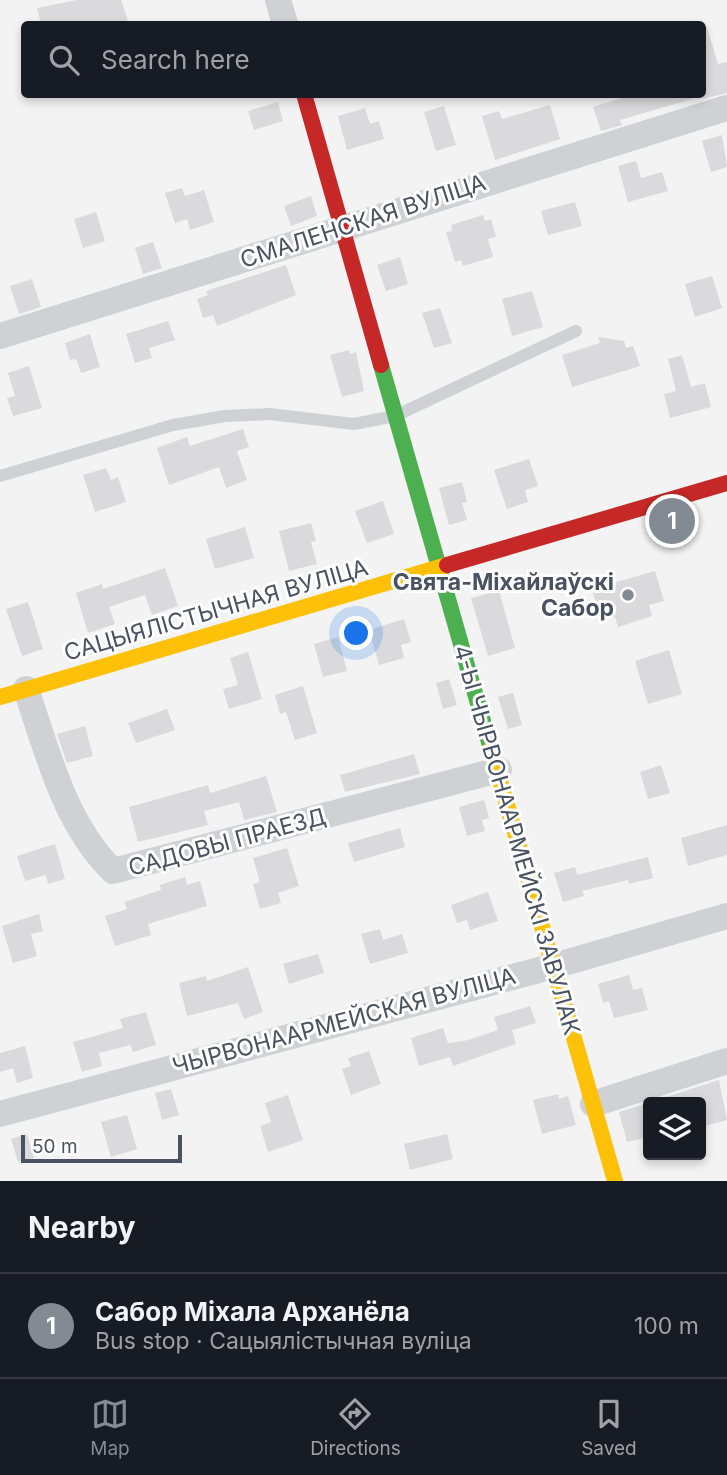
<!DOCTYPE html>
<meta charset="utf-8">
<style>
body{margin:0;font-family:Inter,sans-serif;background:#242831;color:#f1f3f6}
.controls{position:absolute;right:21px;bottom:21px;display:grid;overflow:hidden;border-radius:7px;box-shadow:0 4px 10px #0003}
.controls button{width:63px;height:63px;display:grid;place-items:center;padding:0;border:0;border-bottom:2px solid #363941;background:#171b24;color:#f1f3f6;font:35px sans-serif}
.scale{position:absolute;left:21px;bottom:18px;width:161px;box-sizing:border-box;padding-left:7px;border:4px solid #495260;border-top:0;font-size:19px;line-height:24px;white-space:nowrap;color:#495260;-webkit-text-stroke:5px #fff;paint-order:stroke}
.you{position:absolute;left:357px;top:634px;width:24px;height:24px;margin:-18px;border:5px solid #fff;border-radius:50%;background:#1a73e8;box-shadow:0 0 0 10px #1a73e833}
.badge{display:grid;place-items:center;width:46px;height:46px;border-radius:50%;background:#848a93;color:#fff;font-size:23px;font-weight:700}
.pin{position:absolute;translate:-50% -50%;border:4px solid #fff;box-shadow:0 2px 7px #0006}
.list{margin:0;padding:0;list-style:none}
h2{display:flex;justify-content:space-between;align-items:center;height:91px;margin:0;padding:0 28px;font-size:30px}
h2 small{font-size:23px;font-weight:400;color:#9ea1a6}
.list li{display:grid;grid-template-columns:46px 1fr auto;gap:21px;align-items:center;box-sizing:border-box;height:105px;padding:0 28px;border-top:2px solid #363941}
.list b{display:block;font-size:26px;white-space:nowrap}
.list p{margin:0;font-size:23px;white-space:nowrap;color:#9ea1a6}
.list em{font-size:23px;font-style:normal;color:#9ea1a6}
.icon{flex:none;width:38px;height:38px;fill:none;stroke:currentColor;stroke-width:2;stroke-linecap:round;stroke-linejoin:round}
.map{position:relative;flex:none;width:727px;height:1181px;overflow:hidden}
.search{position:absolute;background:#171b24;box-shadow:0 4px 10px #0003;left:21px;right:21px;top:21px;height:77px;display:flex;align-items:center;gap:18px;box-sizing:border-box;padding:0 24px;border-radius:7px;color:#9ea1a6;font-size:26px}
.sheet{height:196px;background:#171b24}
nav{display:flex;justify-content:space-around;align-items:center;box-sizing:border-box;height:98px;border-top:2px solid #363941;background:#171b24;font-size:19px;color:#9ea1a6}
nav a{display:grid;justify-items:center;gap:4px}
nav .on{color:#848a93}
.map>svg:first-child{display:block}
.building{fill:#dadadc}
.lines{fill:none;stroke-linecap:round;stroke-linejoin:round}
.lane{stroke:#cfd1d4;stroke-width:12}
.street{stroke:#cfd1d4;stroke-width:26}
.fast{stroke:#4caf50;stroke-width:16}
.slow{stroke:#ffc107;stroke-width:16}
.jam{stroke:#c62828;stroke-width:16}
.poi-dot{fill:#848a93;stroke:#fff;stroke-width:2.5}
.labels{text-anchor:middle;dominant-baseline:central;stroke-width:6;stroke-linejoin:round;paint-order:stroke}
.street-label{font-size:23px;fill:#495260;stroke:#fff}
.poi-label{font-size:23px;font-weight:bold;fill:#495260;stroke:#fff;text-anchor:end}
</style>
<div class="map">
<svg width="727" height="1181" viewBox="0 0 727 1181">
<rect width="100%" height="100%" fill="#f3f3f3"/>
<g class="building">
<polygon points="77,0 121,0 129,24 41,24 37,8"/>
<polygon points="707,27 718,64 727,62 727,93 703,99 703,28"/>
<polygon points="634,94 691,94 692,99 620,120 622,125 601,131 593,107"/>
<polygon points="278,102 283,121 254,130 248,111"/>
<polygon points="550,105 560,139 495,160 482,116 499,111 502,119"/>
<polygon points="444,106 456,145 436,151 424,112"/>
<polygon points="365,108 370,124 379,121 384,139 347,150 338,116"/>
<polygon points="722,135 727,167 711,172 702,141"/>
<polygon points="636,161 641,178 662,172 668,191 628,202 618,166"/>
<polygon points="182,188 185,196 204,190 214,222 190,230 187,219 175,223 165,193"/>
<polygon points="311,196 317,216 291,226 284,206"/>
<polygon points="575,202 582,226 548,235 541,211"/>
<polygon points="96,212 105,241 83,248 74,219"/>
<polygon points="483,215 485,221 491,219 496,237 488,239 493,257 463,266 461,260 455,262 446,232 452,231 451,225"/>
<polygon points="153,242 162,268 143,274 135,248"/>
<polygon points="400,257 408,284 386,291 377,265"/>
<polygon points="286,265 296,295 217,326 213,315 203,318 197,299 208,295 206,291"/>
<polygon points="712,276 722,308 695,317 685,284"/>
<polygon points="32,279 41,307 19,314 10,286"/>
<polygon points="532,291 543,327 512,336 502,299"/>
<polygon points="440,308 452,343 434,348 422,313"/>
<polygon points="168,321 175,340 149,348 152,358 135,363 126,334"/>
<polygon points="90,334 100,367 81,373 76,359 70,360 65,343"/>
<polygon points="598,337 624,341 626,348 633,346 640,366 572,387 562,355 600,343"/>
<polygon points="349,350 350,354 356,352 364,391 342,397 330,355"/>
<polygon points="682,355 691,387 705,383 711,407 670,418 664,394 676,391 668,359"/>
<polygon points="29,366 42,408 13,416 7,398 15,396 8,373"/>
<polygon points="243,429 249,447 237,451 247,480 226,488 219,467 169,485 157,448 187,437 190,446"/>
<polygon points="529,459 538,486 525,490 528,502 507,509 494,470"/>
<polygon points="106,468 111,480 118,477 126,502 95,512 83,475"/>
<polygon points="462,482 467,502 462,503 467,520 449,525 439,488"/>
<polygon points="383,501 394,534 367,543 355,511"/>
<polygon points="311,523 316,541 311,542 317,564 289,571 279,531"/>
<polygon points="245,527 254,558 215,569 206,539"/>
<polygon points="165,568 178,606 152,615 145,595 109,607 115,624 88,633 76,593 102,584 103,589"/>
<polygon points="655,571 664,601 649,605 652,616 618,627 615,617 601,621 592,589"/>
<polygon points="499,591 515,648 488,656 471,598"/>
<polygon points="28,602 43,649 22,656 6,609"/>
<polygon points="404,619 411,642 401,645 404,658 379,665 369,630"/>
<polygon points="338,637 347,671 323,677 314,644"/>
<polygon points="669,650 682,694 648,704 635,661"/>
<polygon points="248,652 262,699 229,709 223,689 238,685 230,658"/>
<polygon points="449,679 457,705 443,709 436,683"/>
<polygon points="303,686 317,733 295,740 286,712 280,714 275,695"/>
<polygon points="513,693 522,725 508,729 498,697"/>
<polygon points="167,709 175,730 136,743 128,723"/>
<polygon points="85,726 93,756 67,763 57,734"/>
<polygon points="414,754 420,774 345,792 340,775"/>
<polygon points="661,765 670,793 648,799 640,772"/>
<polygon points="266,776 277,812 244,820 239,802 204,811 208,825 138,842 129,807 208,785 210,793"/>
<polygon points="484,800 489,818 482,820 485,831 467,836 459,807"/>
<polygon points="727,825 727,855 688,866 681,838"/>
<polygon points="400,828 405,847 354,862 348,843"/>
<polygon points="55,844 65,879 48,884 46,875 25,881 17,856"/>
<polygon points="287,848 299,886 278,893 281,903 260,909 253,884 260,882 253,858"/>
<polygon points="648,857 653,878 629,884 628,880 582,891 584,896 563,902 554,873 575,867 577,875"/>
<polygon points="185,877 187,885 200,881 207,906 148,924 151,935 115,946 105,916 127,909 124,902 161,890 160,885"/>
<polygon points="488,892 498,921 470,930 467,920 457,923 451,905"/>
<polygon points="39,914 43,931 31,934 37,956 13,963 2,926"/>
<polygon points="380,929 383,940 402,934 408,953 370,964 361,934"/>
<polygon points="318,954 324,973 289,984 283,964"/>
<polygon points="248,967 263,1012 244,1019 238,1003 187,1016 179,983 206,976 207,981"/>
<polygon points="629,975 633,990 642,988 648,1010 614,1018 609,1001 603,1003 598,984"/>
<polygon points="530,1006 536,1023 512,1030 516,1044 453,1066 450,1057 419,1066 411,1038 443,1028 448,1043 464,1041 498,1030 494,1017"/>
<polygon points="146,1012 156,1045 133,1052 130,1045 99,1053 102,1066 82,1072 73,1042 123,1028 120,1019"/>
<polygon points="25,1046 33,1078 17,1083 13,1068 0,1072 0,1053"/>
<polygon points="369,1051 381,1084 351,1095 342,1069 351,1066 348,1058"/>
<polygon points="719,1080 727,1120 701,1127 701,1102 650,1102"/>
<polygon points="171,1089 179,1115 162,1120 155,1093"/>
<polygon points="558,1094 559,1099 568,1096 576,1125 542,1134 533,1100"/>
<polygon points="288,1095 303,1140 268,1152 260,1126 271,1122 265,1103"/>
<polygon points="648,1103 648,1137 627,1142 619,1112"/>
<polygon points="127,1115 137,1149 111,1157 101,1122"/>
<polygon points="27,1134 34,1158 18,1162 11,1139"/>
<polygon points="447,1134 453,1159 410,1170 404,1144"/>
</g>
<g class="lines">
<polyline class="lane" points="0,476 173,425 225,416 270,414 354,424 395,416 576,331"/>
<g class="street">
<polyline points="278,0 285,24"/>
<polyline points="0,336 727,108"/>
<path d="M26,689C47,751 65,825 113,871L499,770"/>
<polyline points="593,1104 727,1061"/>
<polyline points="0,1114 554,966 727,916"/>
</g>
<polyline class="fast" points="381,365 491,749"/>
<g class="slow">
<polyline points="0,697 447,565"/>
<polyline points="491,749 615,1181"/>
</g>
<g class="jam">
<polyline points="304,94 381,365"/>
<polyline points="447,565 727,483"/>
</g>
</g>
<circle class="poi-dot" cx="628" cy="595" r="7"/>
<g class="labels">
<g class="street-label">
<text transform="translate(363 221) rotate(-18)">СМАЛЕНСКАЯ ВУЛІЦА</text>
<text transform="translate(216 610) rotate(-16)">САЦЫЯЛІСТЫЧНАЯ ВУЛІЦА</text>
<text transform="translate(517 840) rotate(74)">4-Ы ЧЫРВОНААРМЕЙСКІ ЗАВУЛАК</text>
<text transform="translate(227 842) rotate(-15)">САДОВЫ ПРАЕЗД</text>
<text transform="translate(344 1021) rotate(-15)">ЧЫРВОНААРМЕЙСКАЯ ВУЛІЦА</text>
</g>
<g class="poi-label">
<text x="614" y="582">Свята-Міхайлаўскі<tspan x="614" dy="26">Сабор</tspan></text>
</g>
</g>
</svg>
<div class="controls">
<button><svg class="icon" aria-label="layers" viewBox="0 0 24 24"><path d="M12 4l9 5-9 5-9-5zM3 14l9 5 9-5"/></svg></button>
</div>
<div class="scale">50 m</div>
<div class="you"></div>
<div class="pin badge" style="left:672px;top:521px">1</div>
<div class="search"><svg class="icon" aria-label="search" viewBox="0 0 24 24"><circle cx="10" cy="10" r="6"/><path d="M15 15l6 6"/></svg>Search here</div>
</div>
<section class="sheet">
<h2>Nearby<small></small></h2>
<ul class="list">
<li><span class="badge">1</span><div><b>Сабор Міхала Арханёла</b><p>Bus stop · Сацыялістычная вуліца</p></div><em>100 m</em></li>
</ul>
</section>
<nav>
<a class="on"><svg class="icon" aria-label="map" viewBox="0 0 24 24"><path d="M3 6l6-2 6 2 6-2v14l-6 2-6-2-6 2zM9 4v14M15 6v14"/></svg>Map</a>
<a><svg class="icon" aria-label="directions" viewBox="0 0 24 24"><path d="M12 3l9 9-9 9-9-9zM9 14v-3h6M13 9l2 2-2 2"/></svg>Directions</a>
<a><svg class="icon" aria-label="saved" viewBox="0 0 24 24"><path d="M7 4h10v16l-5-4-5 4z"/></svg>Saved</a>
</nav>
